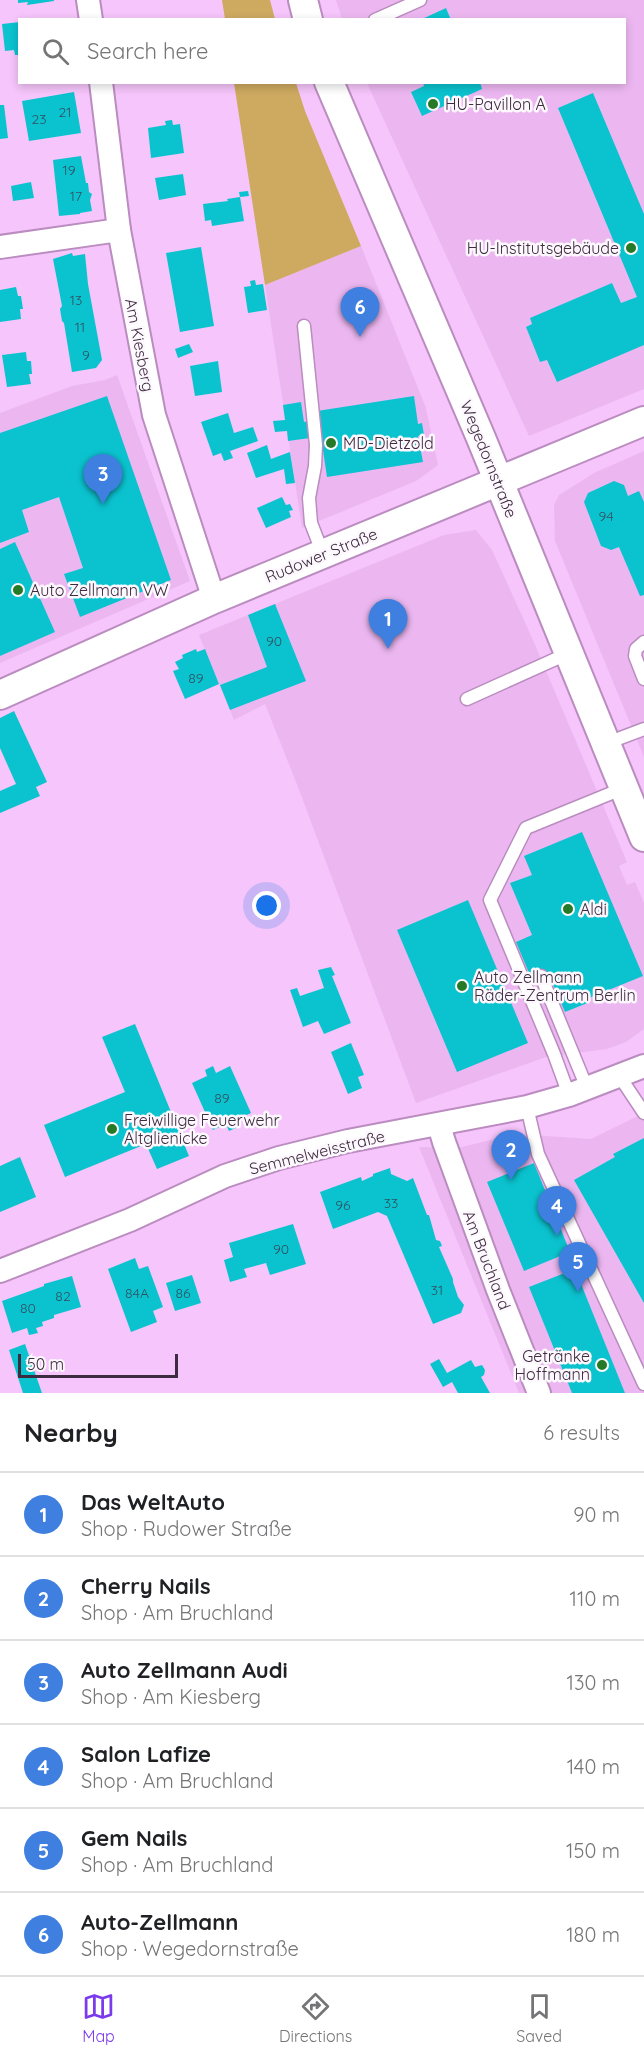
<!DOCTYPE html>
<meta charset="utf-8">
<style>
body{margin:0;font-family:Quicksand,sans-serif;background:#f2f2f2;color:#202124}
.scale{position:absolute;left:18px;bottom:15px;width:160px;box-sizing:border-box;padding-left:6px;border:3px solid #3d2b3f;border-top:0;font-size:16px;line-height:21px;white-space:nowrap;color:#3d2b3f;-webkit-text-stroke:4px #fdf8fd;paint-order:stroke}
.you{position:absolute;left:267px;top:906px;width:21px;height:21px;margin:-15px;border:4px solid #fff;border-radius:50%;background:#1a73e8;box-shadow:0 0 0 9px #1a73e833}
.badge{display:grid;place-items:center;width:39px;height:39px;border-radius:50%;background:#7c3aed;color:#fff;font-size:20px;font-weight:700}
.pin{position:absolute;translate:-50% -50px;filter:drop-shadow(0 2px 3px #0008)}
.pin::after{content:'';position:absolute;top:32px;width:21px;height:18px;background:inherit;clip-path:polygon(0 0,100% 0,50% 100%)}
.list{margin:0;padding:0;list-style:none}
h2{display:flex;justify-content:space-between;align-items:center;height:78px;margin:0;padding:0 24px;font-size:26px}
h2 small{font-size:20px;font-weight:400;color:#757577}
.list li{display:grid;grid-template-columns:39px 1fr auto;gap:18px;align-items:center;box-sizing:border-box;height:84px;padding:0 24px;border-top:2px solid #e0e0e0}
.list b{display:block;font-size:22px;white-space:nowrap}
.list p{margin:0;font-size:20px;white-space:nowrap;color:#757577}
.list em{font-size:20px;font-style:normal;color:#757577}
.icon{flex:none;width:33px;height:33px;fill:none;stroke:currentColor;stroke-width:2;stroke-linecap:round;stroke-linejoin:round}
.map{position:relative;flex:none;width:644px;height:1393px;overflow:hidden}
.search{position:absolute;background:#fff;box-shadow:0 3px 9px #0003;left:18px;right:18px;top:18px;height:66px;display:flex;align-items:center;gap:15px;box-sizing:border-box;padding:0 21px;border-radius:0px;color:#757577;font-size:22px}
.sheet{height:582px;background:#fff}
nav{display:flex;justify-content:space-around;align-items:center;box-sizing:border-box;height:84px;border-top:2px solid #e0e0e0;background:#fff;font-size:16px;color:#757577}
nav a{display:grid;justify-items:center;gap:3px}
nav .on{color:#7c3aed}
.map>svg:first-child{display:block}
.built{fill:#ecb7f1}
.green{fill:#ceaa61}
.building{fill:#0bc3cf}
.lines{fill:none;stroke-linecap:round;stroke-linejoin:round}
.service-casing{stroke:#ba8cbf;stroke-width:15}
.minor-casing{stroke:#ba8cbf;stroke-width:26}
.tertiary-casing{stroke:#ba8cbf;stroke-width:32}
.service{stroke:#fff;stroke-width:12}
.minor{stroke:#fff;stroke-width:22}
.tertiary{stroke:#fff;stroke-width:28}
.poi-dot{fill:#247a26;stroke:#fdf8fd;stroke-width:2}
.labels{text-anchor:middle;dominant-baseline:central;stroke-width:5;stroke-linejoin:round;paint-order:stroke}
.number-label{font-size:14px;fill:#305163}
.poi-label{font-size:16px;fill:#3d2b3f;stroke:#fdf8fd;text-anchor:start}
.street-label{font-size:16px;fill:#3d2b3f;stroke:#fdf8fd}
</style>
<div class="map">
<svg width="644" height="1393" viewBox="0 0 644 1393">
<rect width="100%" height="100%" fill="#f6c5fb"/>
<g class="built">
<polygon points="336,0 644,0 644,389 529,436 367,83 624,82 624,20 342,19"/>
<polygon points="361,246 426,408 438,465 416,481 302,528 265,285"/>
<polygon points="117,375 190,581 0,663 0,413 72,386 105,380"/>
<polygon points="644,451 644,757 555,541 554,505 559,495 594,473"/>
<polygon points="476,530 492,550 533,640 627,862 619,866 627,885 635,882 644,903 644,1029 626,1042 607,1049 546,1057 416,1103 298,787 265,704 234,720 199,635 444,535"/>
<polygon points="644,1113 644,1393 519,1393 419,1147 458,1148 515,1134 591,1139"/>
</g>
<g class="green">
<polygon points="222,0 270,0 275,19 225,19"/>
<polygon points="234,83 296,83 305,111 361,246 265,285"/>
</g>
<g class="building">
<polygon points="18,0 54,0 54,1 27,5 28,2 18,3"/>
<polygon points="446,8 451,20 420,20"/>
<polygon points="20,22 20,55 15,55 14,50 5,51 2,24"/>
<polygon points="423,82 480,82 482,89 422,116 411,92 424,86"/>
<polygon points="74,92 81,133 29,141 22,101"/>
<polygon points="593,93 644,214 644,345 557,382 547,360 540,362 526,327 532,324 530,318 612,283 621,303 637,297 558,108"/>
<polygon points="0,105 4,105 8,138 0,139"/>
<polygon points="172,120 173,125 180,124 184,153 151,158 148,128 166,125 165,121"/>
<polygon points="81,156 86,183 88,183 89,192 92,194 90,200 92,211 80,213 80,214 59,216 53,160"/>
<polygon points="183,174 186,195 159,200 155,178"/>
<polygon points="31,182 34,198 13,201 11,186"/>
<polygon points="248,191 249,196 240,197 244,221 212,226 211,220 205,221 203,204 228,201 227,199 240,197 239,192"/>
<polygon points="201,247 214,326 180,332 166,253"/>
<polygon points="72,253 73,256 85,254 88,284 102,360 96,368 72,372 64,323 62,321 60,309 62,306 53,259"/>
<polygon points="255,280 256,285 263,284 267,310 248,313 244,287 251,286 250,281"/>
<polygon points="16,287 18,296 21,296 23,309 20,309 21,319 0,322 0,290"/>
<polygon points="189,344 193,352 178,358 175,349"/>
<polygon points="26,352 27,361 31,361 32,374 29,374 31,384 7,387 2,355"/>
<polygon points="218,361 222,392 195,396 190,366"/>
<polygon points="107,396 171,580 80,617 64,574 83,568 59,497 22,510 29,532 0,543 0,433"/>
<polygon points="414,396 418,424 422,423 424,435 418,436 423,462 327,477 317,411"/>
<polygon points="301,402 304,422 308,421 310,438 288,441 287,431 275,432 273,421 285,420 283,405"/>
<polygon points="228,413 234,433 253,427 258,441 230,451 233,458 224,461 221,453 213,456 201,422"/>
<polygon points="267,445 271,459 290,452 295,483 286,484 284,469 256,478 247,453"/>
<polygon points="614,481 624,485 628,496 639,491 644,502 644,595 640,596 619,547 611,550 601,546 584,502 588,493"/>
<polygon points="282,497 286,505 290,504 293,510 289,511 291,517 266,528 257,508"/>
<polygon points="15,542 55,632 0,656 0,549"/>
<polygon points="275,604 306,681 230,710 220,685 267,667 248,615"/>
<polygon points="196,649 197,652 205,649 219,684 185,699 173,671 179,669 175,662 183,658 182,655"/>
<polygon points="14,711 47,782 36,787 40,796 0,813 0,791 16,784 0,748 0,718"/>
<polygon points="582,832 643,976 589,998 590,1002 565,1012 548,973 532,980 516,942 532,935 510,883 532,875 524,856"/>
<polygon points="468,900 528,1043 457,1072 397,930"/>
<polygon points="331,967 335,975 332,976 351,1023 324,1034 318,1021 303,1027 290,990 297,988 300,996 324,988 318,970"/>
<polygon points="135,1024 189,1156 157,1169 146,1144 65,1177 44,1125 125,1092 102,1037"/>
<polygon points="351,1043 364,1075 358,1077 362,1088 348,1094 331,1052"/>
<polygon points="213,1066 216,1073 230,1066 251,1113 235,1120 238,1127 229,1131 226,1124 213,1130 192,1083 207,1076 205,1070"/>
<polygon points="644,1138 644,1303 574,1180 615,1157 613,1154"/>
<polygon points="20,1157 36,1197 0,1212 0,1166"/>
<polygon points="534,1163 570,1252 524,1271 487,1182"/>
<polygon points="390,1168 391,1174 407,1181 413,1178 427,1215 429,1215 436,1240 440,1241 442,1246 439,1247 453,1279 453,1282 458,1297 464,1305 461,1313 433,1324 387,1216 378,1212 333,1229 320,1192 361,1177 362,1181 373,1176 373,1174"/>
<polygon points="293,1224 306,1264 270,1275 266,1263 244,1269 247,1277 230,1282 224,1260 233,1257 229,1243"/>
<polygon points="135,1258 139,1269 148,1266 163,1307 153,1311 157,1322 131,1332 108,1269"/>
<polygon points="575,1269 625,1393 572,1393 529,1287"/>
<polygon points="192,1275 201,1303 175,1311 166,1283"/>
<polygon points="72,1276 81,1307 54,1315 54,1318 42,1322 43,1326 36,1328 38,1333 29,1335 27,1328 12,1333 2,1301 44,1286 44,1284"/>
<polygon points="25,1344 42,1393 23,1393 9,1350"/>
<polygon points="439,1359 447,1373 471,1360 475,1367 482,1365 485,1370 484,1375 481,1377 490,1393 458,1393 452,1382 443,1387 430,1364"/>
</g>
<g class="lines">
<g class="service-casing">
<g id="service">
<polyline points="375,20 420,0"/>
<polyline points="304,326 316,445 315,466 309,498 311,523 323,554"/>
<polyline points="644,642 636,649 635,656 644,679"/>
<polyline points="467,699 569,653"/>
<polyline points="607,743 644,729"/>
<polyline points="541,976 587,1088"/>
<polyline points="620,1077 644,1113"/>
<polyline points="569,1095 554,1054 490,900 526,828 624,788"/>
<polyline points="527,1107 538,1154 644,1384"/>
</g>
</g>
<g class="minor-casing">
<g id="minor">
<polyline points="88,0 91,20"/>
<polyline points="101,82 119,230 154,415 214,599"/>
<polyline points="0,247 119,230"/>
<polyline points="439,1125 444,1142 498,1290 539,1393"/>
<polyline points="0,1271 130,1220 225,1176 279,1158 348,1141 527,1107 569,1095 644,1066"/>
</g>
</g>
<g class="tertiary-casing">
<g id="tertiary">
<polyline points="303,0 308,20"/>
<polyline points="329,82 481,438 644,837"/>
<polyline points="0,695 214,599 644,421"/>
</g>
</g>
<use href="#service" class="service"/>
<use href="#minor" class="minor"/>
<use href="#tertiary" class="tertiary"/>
</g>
<g class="poi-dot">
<circle cx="433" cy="104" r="6"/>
<circle cx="631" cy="248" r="6"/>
<circle cx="331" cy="443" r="6"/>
<circle cx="18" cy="590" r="6"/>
<circle cx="568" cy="909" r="6"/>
<circle cx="462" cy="986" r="6"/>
<circle cx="112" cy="1129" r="6"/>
<circle cx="602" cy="1365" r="6"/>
</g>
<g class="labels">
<g class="number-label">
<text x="65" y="112">21</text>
<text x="39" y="119">23</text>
<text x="69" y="170">19</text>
<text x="76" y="196">17</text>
<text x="76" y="300">13</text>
<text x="80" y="327">11</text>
<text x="86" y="355">9</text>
<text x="606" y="516">94</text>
<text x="274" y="641">90</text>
<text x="196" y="678">89</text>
<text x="222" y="1098">89</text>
<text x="391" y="1203">33</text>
<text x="343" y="1205">96</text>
<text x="281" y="1249">90</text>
<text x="437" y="1290">31</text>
<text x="137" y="1293">84A</text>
<text x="183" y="1293">86</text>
<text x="63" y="1296">82</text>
<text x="28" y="1308">80</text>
</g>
<g class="poi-label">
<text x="445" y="104">HU-Pavillon A</text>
<text x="619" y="248" text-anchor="end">HU-Institutsgebäude</text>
<text x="343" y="443">MD-Dietzold</text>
<text x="30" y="590">Auto Zellmann VW</text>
<text x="580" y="909">Aldi</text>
<text x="474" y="977">Auto Zellmann<tspan x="474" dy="18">Räder-Zentrum Berlin</tspan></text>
<text x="124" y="1120">Freiwillige Feuerwehr<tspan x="124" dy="18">Altglienicke</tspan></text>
<text x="590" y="1356" text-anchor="end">Getränke<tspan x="590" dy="18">Hoffmann</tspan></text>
</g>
<g class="street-label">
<text transform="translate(140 345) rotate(79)">Am Kiesberg</text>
<text transform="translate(489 459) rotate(68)">Wegedornstraße</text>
<text transform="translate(321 555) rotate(-22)">Rudower Straße</text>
<text transform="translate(317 1152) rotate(-14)">Semmelweisstraße</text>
<text transform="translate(487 1260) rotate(69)">Am Bruchland</text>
</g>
</g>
</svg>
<div class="scale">50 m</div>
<div class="you"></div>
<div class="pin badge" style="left:388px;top:649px;background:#3f7fe0">1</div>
<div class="pin badge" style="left:511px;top:1180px;background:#3f7fe0">2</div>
<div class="pin badge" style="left:103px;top:504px;background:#3f7fe0">3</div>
<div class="pin badge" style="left:557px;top:1236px;background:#3f7fe0">4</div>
<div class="pin badge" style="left:578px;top:1292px;background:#3f7fe0">5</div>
<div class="pin badge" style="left:360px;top:337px;background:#3f7fe0">6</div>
<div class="search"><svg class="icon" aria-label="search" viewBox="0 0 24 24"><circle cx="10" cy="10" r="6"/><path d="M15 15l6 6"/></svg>Search here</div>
</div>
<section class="sheet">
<h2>Nearby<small>6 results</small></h2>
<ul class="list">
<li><span class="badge" style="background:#3f7fe0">1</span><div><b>Das WeltAuto</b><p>Shop · Rudower Straße</p></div><em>90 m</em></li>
<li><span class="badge" style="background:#3f7fe0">2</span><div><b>Cherry Nails</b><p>Shop · Am Bruchland</p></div><em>110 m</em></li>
<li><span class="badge" style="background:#3f7fe0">3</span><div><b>Auto Zellmann Audi</b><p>Shop · Am Kiesberg</p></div><em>130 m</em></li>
<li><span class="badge" style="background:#3f7fe0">4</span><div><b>Salon Lafize</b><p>Shop · Am Bruchland</p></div><em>140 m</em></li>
<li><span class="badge" style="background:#3f7fe0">5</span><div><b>Gem Nails</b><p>Shop · Am Bruchland</p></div><em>150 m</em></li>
<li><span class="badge" style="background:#3f7fe0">6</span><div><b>Auto-Zellmann</b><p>Shop · Wegedornstraße</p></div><em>180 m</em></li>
</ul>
</section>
<nav>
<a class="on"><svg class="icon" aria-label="map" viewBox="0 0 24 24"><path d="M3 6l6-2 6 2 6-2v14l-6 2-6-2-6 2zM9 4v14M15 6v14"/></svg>Map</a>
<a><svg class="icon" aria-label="directions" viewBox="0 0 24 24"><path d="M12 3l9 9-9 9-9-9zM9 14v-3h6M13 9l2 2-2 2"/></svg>Directions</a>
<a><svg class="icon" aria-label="saved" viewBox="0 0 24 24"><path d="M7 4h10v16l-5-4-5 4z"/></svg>Saved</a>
</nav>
